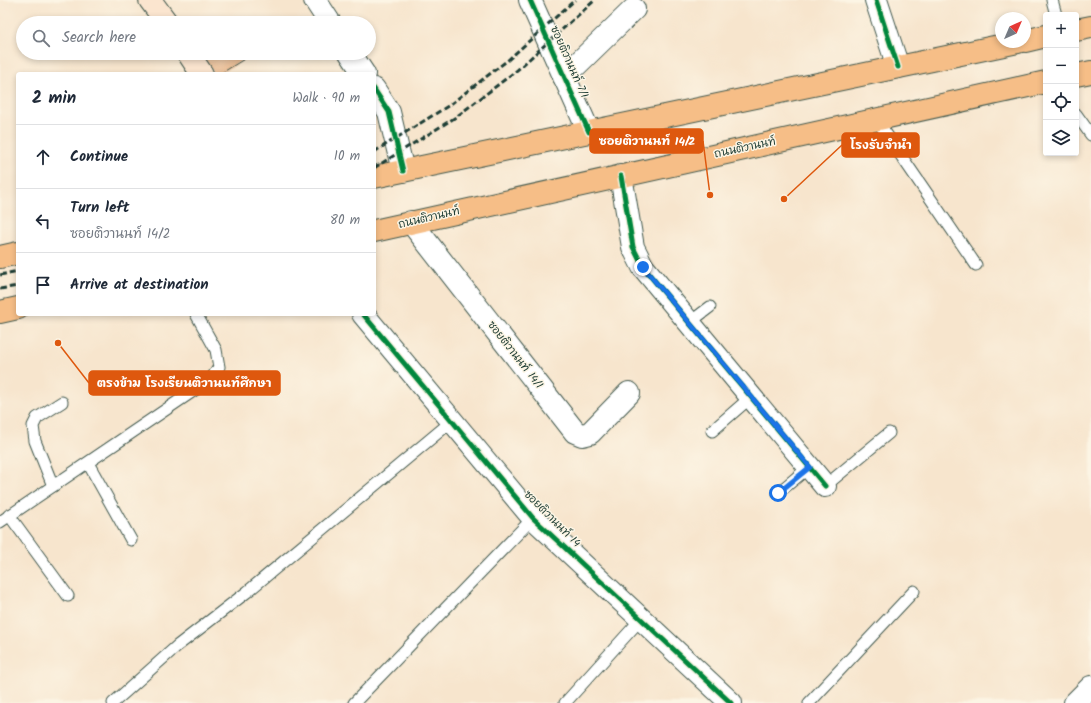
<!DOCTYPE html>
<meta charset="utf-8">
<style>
body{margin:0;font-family:Kalam,"Playpen Sans Thai",sans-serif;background:#f6f6f7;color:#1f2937}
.controls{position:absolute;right:12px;top:12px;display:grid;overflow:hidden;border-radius:4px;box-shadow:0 2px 6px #0003}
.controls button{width:36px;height:36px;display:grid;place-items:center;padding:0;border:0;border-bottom:1px solid #e0e1e3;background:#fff;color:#1f2937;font:20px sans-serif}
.compass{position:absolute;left:995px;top:12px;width:36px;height:36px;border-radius:50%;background:#fff;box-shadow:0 2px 6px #0003;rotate:44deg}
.stop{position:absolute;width:12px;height:12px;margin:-9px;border:3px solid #1a73e8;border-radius:50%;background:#fff}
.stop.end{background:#1a73e8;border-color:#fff;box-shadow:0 1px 4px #0008}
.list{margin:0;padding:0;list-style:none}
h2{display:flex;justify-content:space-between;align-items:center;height:52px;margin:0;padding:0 16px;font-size:17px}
h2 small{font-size:13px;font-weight:400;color:#747a83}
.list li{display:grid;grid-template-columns:26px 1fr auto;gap:12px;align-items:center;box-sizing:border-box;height:64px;padding:0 16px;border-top:1px solid #e0e1e3}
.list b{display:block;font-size:15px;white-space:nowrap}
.list p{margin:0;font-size:13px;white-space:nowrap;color:#747a83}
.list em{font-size:13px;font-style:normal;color:#747a83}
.icon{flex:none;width:22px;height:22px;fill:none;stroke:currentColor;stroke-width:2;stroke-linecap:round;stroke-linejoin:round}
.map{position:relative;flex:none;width:1091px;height:703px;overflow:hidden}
.search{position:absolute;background:#fff;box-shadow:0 2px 6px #0003;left:16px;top:16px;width:360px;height:44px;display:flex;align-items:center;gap:10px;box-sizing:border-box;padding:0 14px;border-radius:22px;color:#747a83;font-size:15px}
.panel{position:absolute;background:#fff;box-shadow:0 2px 6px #0003;left:16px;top:72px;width:360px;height:244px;border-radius:4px}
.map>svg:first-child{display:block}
.building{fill:#e4ab7b}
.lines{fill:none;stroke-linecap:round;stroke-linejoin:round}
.lane-casing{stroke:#3f564b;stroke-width:13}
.street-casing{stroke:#3f564b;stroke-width:24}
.secondary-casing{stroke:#3f564b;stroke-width:24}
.primary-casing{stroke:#3f564b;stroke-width:24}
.lane{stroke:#fff;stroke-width:11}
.street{stroke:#fff;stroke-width:22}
.secondary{stroke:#fbe5cf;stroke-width:22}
.primary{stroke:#f6be87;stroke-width:22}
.rail{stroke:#1f3d34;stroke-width:3;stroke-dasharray:6 3;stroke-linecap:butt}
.cycleway-casing{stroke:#fcf5e5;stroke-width:8}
.cycleway{stroke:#00873e;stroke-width:5}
.route{stroke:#1a73e8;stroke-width:5}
.labels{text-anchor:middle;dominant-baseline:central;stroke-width:3;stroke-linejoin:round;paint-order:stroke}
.street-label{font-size:11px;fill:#1f3d34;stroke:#fcf5e5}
.leader{fill:none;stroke:#de580e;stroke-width:1.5}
.callout-dot{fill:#de580e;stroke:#fcf5e5;stroke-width:1.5}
.callout{fill:#de580e;stroke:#de580e;stroke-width:1.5}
.callout-label{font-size:12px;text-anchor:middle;font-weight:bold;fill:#fff}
</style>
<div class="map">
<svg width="1091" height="703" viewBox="0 0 1091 703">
<rect width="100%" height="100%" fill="#fcf5e5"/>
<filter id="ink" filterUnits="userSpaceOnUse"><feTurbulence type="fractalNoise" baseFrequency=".025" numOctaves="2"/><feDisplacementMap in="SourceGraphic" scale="8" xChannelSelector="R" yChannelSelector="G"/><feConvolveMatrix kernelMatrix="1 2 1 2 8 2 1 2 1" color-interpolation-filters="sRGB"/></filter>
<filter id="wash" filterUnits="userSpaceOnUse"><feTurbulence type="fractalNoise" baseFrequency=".012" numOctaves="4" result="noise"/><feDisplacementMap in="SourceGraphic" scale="16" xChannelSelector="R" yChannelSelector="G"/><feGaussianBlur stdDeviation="0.9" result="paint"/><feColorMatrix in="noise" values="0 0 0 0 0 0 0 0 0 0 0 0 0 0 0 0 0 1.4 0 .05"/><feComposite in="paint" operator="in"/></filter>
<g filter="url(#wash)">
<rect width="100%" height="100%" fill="#f7e5cd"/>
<g id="blocks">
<polygon class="building" points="200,53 254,53 220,74 214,74"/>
</g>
</g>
<g filter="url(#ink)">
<use href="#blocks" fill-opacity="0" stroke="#3f564b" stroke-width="1"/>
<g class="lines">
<g class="lane-casing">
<g id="lane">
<polyline points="1052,0 1056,15"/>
<polyline points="1076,114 1091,135"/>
<polyline points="876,119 976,265"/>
<polyline points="689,323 710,307"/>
<polyline points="712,431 751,397"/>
<polyline points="88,463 131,540"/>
<polyline points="53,486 35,441 33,426 37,418 62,402"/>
<polyline points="825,486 889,433"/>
<polyline points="778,493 809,467"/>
<polyline points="9,515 68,596"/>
<polyline points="0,522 211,379 219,367 216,350 196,314"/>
<polyline points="113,703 177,646 247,592 452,421"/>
<polyline points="354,703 533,518"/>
<polyline points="565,703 641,619"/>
<polyline points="809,703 914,591"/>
</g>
</g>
<g class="street-casing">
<g id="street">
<polyline points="315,0 330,23"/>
<polyline points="530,0 589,132"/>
<polyline points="876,0 898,67"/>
<polyline points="350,53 364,74"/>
<polyline points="564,77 634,9"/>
<polyline points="374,89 389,112 403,171"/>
<polyline points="621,176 633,247 643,267 825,486"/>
<polyline points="411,222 575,432 582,435 590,433 629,393"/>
<polyline points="363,314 533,518 731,703"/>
<polyline points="1075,703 1091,687"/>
</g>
</g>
<g class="secondary-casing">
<g id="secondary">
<polyline points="150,0 167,23"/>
<polyline points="188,53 202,74"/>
</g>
</g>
<g class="primary-casing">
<g id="primary">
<polyline points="1076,30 1091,27"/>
<polyline points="1025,41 1046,36"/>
<polyline points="1076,75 1091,72"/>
<polyline points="374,177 1018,42"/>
<polyline points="374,231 1046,82"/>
<polyline points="0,257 18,253"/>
<polyline points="0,312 18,308"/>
</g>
</g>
<use href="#lane" class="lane"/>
<use href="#street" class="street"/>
<use href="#secondary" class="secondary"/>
<use href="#primary" class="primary"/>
<g class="rail">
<polyline points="374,152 448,106 508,60 575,0"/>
<polyline points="374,168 456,117 516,71 595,0"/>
<polyline points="0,275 18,271"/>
<polyline points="0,289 18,286"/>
</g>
<g class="cycleway-casing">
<g id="cycleway">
<polyline points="530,0 589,132"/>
<polyline points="876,0 898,67"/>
<polyline points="374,89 389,112 403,171"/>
<polyline points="621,176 633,247 643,267 825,486"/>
<polyline points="363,314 533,518 731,703"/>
</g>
</g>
<use href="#cycleway" class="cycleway"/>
</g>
</g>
<g class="lines" filter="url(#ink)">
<polyline class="route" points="643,267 810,467 778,493"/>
</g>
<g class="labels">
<g class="street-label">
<text transform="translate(569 62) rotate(66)">ซอยติวานนท์ 7/1</text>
<text transform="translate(745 148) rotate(-12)">ถนนติวานนท์</text>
<text transform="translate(429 218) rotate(-13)">ถนนติวานนท์</text>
<text transform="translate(515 355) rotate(52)">ซอยติวานนท์ 14/1</text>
<text transform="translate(552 519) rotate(45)">ซอยติวานนท์ 14</text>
</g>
</g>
<path class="leader" d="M710 195L703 141M784 199L842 145M58 343L89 383"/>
<g class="callout-dot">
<circle cx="710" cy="195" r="4"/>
<circle cx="784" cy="199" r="4"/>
<circle cx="58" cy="343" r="4"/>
</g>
<g class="callout">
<rect x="590" y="129" width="113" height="24" rx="4"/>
<rect x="842" y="133" width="77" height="24" rx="4"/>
<rect x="89" y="371" width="191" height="24" rx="4"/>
</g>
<g class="callout-label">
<text x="647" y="145">ซอยติวานนท์ 14/2</text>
<text x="881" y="149">โรงรับจำนำ</text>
<text x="184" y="387">ตรงข้าม โรงเรียนติวานนท์ศึกษา</text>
</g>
</svg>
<div class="controls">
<button>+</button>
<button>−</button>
<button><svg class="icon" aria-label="locate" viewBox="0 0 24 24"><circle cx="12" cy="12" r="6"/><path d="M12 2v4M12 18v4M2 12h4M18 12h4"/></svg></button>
<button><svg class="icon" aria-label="layers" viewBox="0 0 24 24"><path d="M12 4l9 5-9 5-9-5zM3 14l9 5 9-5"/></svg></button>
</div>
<svg class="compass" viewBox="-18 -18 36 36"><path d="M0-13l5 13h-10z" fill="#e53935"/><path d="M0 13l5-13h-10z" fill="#747a83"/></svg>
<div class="stop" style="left:778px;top:493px"></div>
<div class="stop end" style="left:643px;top:267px"></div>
<div class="search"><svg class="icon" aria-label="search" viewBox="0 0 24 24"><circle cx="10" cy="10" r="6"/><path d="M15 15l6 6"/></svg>Search here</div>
<section class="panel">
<h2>2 min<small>Walk · 90 m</small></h2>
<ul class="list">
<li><svg class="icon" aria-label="ahead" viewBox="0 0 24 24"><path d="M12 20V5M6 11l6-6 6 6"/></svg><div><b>Continue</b></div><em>10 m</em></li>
<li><svg class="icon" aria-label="left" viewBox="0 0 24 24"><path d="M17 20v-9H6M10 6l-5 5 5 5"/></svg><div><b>Turn left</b><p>ซอยติวานนท์ 14/2</p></div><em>80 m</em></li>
<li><svg class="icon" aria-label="arrive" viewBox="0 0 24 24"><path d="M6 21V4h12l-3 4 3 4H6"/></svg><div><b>Arrive at destination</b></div></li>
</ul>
</section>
</div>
